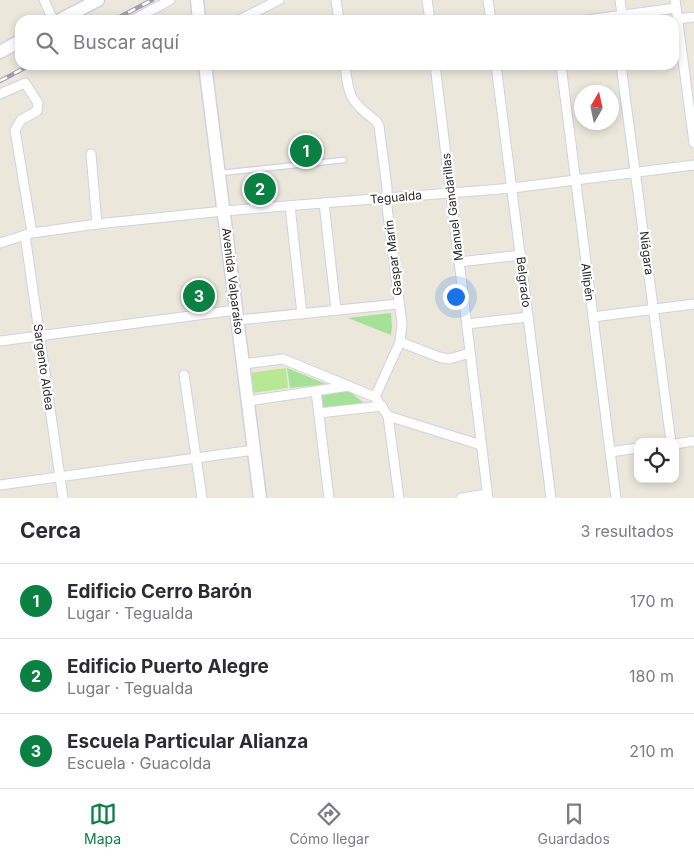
<!DOCTYPE html>
<html lang="es">
<meta charset="utf-8">
<style>
body{margin:0;font-family:Inter,sans-serif;background:#f7f7f7;color:#2b2b33}
.controls{position:absolute;right:15px;bottom:15px;display:grid;overflow:hidden;border-radius:10px;box-shadow:0 2px 8px #0003}
.controls button{width:45px;height:45px;display:grid;place-items:center;padding:0;border:0;border-bottom:1px solid #e1e1e2;background:#fff;color:#2b2b33;font:25px sans-serif}
.compass{position:absolute;left:574px;top:85px;width:45px;height:45px;border-radius:50%;background:#fff;box-shadow:0 2px 8px #0003;rotate:9deg}
.you{position:absolute;left:455px;top:296px;width:18px;height:18px;margin:-12px;border:4px solid #fff;border-radius:50%;background:#1a73e8;box-shadow:0 0 0 8px #1a73e833}
.badge{display:grid;place-items:center;width:32px;height:32px;border-radius:50%;background:#0b8043;color:#fff;font-size:16px;font-weight:700}
.pin{position:absolute;translate:-50% -50%;border:2px solid #fff;box-shadow:0 1px 5px #0006}
.list{margin:0;padding:0;list-style:none}
h2{display:flex;justify-content:space-between;align-items:center;height:65px;margin:0;padding:0 20px;font-size:21px}
h2 small{font-size:16px;font-weight:400;color:#7c7c81}
.list li{display:grid;grid-template-columns:32px 1fr auto;gap:15px;align-items:center;box-sizing:border-box;height:75px;padding:0 20px;border-top:1px solid #e1e1e2}
.list b{display:block;font-size:19px;white-space:nowrap}
.list p{margin:0;font-size:16px;white-space:nowrap;color:#7c7c81}
.list em{font-size:16px;font-style:normal;color:#7c7c81}
.icon{flex:none;width:28px;height:28px;fill:none;stroke:currentColor;stroke-width:2;stroke-linecap:round;stroke-linejoin:round}
.map{position:relative;flex:none;width:694px;height:498px;overflow:hidden}
.search{position:absolute;background:#fff;box-shadow:0 2px 8px #0003;left:15px;right:15px;top:15px;height:55px;display:flex;align-items:center;gap:12px;box-sizing:border-box;padding:0 18px;border-radius:15px;color:#7c7c81;font-size:19px}
.sheet{height:290px;background:#fff}
nav{display:flex;justify-content:space-around;align-items:center;box-sizing:border-box;height:70px;border-top:1px solid #e1e1e2;background:#fff;font-size:14px;color:#7c7c81}
nav a{display:grid;justify-items:center;gap:2px}
nav .on{color:#0b8043}
.map>svg:first-child{display:block}
.green{fill:#a6e198}
.pitch{fill:#b8e894}
.lines{fill:none;stroke-linecap:round;stroke-linejoin:round}
.lane-casing{stroke:#d0d1e2;stroke-width:7}
.street-casing{stroke:#d0d1e2;stroke-width:11}
.secondary-casing{stroke:#d0d1e2;stroke-width:15}
.lane{stroke:#fff;stroke-width:4.5}
.street{stroke:#fff;stroke-width:9}
.secondary{stroke:#fff;stroke-width:12}
.rail-casing{stroke:#9e9eb3;stroke-width:4.5}
.rail{stroke:#fff;stroke-width:2.5;stroke-dasharray:8;stroke-linecap:butt}
.labels{text-anchor:middle;dominant-baseline:central;stroke-width:4.5;stroke-linejoin:round;paint-order:stroke}
.street-label{font-size:12px;fill:#292929;stroke:#fff}
</style>
<div class="map">
<svg width="694" height="498" viewBox="0 0 694 498">
<rect width="100%" height="100%" fill="#ebe7db"/>
<g class="green">
<polygon points="391,313 392,326 391,335 348,318"/>
<polygon points="287,368 326,384 290,388"/>
<polygon points="348,390 366,405 317,411 315,394"/>
</g>
<polygon class="pitch" points="286,368 288,388 252,393 249,373"/>
<g class="lines">
<g class="lane-casing">
<polyline id="lane" points="221,173 344,160"/>
</g>
<g class="street-casing">
<g id="street">
<polyline points="44,0 53,20"/>
<polyline points="336,0 339,20"/>
<polyline points="427,0 430,20"/>
<polyline points="488,0 491,20"/>
<polyline points="620,0 622,15"/>
<polyline points="675,0 694,143"/>
<polyline points="678,19 694,17"/>
<polyline points="133,20 170,0"/>
<polyline points="239,20 279,0"/>
<polyline points="587,20 676,8"/>
<path d="M345,65C349,99 350,100 376,121L379,126L387,188V207L402,324L400,342L375,397"/>
<polyline points="435,65 488,498"/>
<polyline points="496,65 551,498"/>
<polyline points="561,65 616,498"/>
<polyline points="621,65 671,442"/>
<polyline points="0,94 25,83 38,103 37,111 21,120 15,130 32,233"/>
<polyline points="91,154 97,224"/>
<polyline points="324,203 336,310"/>
<polyline points="290,206 302,314"/>
<polyline points="25,235 63,498"/>
<polyline points="0,243 32,233 97,224 224,211 512,188 694,165"/>
<polyline points="459,262 521,255"/>
<polyline points="593,317 694,304"/>
<polyline points="238,320 398,304"/>
<polyline points="467,324 528,317"/>
<polyline points="0,341 236,310"/>
<polyline points="400,342 439,357 449,359 470,353"/>
<polyline points="243,364 283,359 375,397 388,416 481,445"/>
<polyline points="184,375 202,498"/>
<polyline points="316,391 329,498"/>
<polyline points="248,401 349,386"/>
<polyline points="319,413 382,406"/>
<polyline points="388,416 399,498"/>
<polyline points="675,444 694,441"/>
<polyline points="610,452 638,448"/>
<polyline points="0,485 254,450"/>
<polyline points="461,498 487,494"/>
</g>
</g>
<g class="secondary-casing">
<g id="secondary">
<polyline points="197,0 199,20"/>
<polyline points="60,20 98,0"/>
<polyline points="0,52 20,41"/>
<polyline points="205,65 260,498"/>
</g>
</g>
<use href="#lane" class="lane"/>
<use href="#street" class="street"/>
<use href="#secondary" class="secondary"/>
<g class="rail-casing">
<g id="rail">
<polyline points="114,20 152,0"/>
<polyline points="0,81 30,65"/>
</g>
</g>
<use href="#rail" class="rail"/>
</g>
<g class="labels">
<g class="street-label">
<text transform="translate(396 197) rotate(-5)">Tegualda</text>
<text transform="translate(452 207) rotate(-97)">Manuel Gandarillas</text>
<text transform="translate(647 253) rotate(83)">Niágara</text>
<text transform="translate(393 258) rotate(-97)">Gaspar Marín</text>
<text transform="translate(233 281) rotate(83)">Avenida Valparaíso</text>
<text transform="translate(524 282) rotate(83)">Belgrado</text>
<text transform="translate(588 282) rotate(83)">Allipén</text>
<text transform="translate(44 367) rotate(82)">Sargento Aldea</text>
</g>
</g>
</svg>
<div class="controls">
<button><svg class="icon" aria-label="locate" viewBox="0 0 24 24"><circle cx="12" cy="12" r="6"/><path d="M12 2v4M12 18v4M2 12h4M18 12h4"/></svg></button>
</div>
<svg class="compass" viewBox="-18 -18 36 36"><path d="M0-13l5 13h-10z" fill="#e53935"/><path d="M0 13l5-13h-10z" fill="#7c7c81"/></svg>
<div class="you"></div>
<div class="pin badge" style="left:306px;top:151px">1</div>
<div class="pin badge" style="left:260px;top:189px">2</div>
<div class="pin badge" style="left:199px;top:296px">3</div>
<div class="search"><svg class="icon" aria-label="search" viewBox="0 0 24 24"><circle cx="10" cy="10" r="6"/><path d="M15 15l6 6"/></svg>Buscar aquí</div>
</div>
<section class="sheet">
<h2>Cerca<small>3 resultados</small></h2>
<ul class="list">
<li><span class="badge">1</span><div><b>Edificio Cerro Barón</b><p>Lugar · Tegualda</p></div><em>170 m</em></li>
<li><span class="badge">2</span><div><b>Edificio Puerto Alegre</b><p>Lugar · Tegualda</p></div><em>180 m</em></li>
<li><span class="badge">3</span><div><b>Escuela Particular Alianza</b><p>Escuela · Guacolda</p></div><em>210 m</em></li>
</ul>
</section>
<nav>
<a class="on"><svg class="icon" aria-label="map" viewBox="0 0 24 24"><path d="M3 6l6-2 6 2 6-2v14l-6 2-6-2-6 2zM9 4v14M15 6v14"/></svg>Mapa</a>
<a><svg class="icon" aria-label="directions" viewBox="0 0 24 24"><path d="M12 3l9 9-9 9-9-9zM9 14v-3h6M13 9l2 2-2 2"/></svg>Cómo llegar</a>
<a><svg class="icon" aria-label="saved" viewBox="0 0 24 24"><path d="M7 4h10v16l-5-4-5 4z"/></svg>Guardados</a>
</nav>
